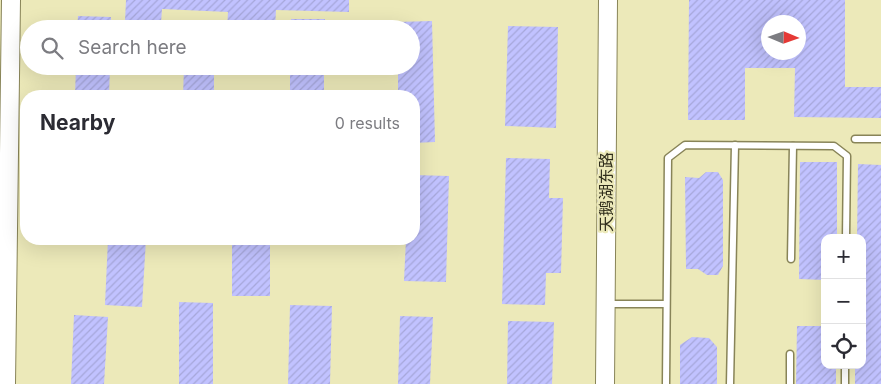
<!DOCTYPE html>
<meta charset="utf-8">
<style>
body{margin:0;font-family:Inter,"Noto Sans SC",sans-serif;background:#f2f2f3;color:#2b2b33}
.controls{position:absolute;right:15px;bottom:15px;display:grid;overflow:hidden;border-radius:10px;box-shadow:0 5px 20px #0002}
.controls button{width:45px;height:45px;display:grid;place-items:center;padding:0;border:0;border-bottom:1px solid #e1e1e2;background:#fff;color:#2b2b33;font:25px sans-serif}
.compass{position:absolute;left:761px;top:15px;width:45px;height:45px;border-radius:50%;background:#fff;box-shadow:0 5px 20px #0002;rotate:92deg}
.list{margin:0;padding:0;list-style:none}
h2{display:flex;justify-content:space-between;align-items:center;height:65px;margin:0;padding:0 20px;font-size:21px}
h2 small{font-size:16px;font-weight:400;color:#7c7c81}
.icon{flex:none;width:28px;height:28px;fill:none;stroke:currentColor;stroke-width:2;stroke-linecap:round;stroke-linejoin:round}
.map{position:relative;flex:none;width:881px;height:384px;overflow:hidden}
.search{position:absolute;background:#fff;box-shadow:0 5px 20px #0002;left:20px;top:20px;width:400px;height:55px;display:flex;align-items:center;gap:12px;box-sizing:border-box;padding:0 18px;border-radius:28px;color:#7c7c81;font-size:19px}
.panel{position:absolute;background:#fff;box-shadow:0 5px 20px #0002;left:20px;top:90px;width:400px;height:155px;border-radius:20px}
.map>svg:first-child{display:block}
.building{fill:url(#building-hatch);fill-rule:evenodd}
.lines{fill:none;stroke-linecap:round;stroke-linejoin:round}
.lane-casing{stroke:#888458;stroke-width:9}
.secondary-casing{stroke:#888458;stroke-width:20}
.lane{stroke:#fff;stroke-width:6}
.secondary{stroke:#fff;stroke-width:18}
.labels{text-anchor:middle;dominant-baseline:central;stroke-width:4.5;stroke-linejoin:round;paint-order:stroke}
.street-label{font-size:16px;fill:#2f2d1b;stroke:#ece9b9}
</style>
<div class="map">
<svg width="881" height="384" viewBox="0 0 881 384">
<defs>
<pattern id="building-hatch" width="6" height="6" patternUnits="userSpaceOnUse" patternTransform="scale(1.25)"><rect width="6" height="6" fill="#c1c2ff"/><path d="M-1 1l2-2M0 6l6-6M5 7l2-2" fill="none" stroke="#a6a7da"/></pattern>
</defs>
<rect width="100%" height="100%" fill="#ece9b9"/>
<g class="building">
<polygon points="126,0 349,0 349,12 276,10 275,29 227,29 228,12 162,9 161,23 125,21"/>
<path d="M689,0H845V87H881V118L794,117L795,68H745V120H688ZM768,22H798V52H768Z"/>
<polygon points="78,16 111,17 111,29 77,29"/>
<rect x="291" y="19" width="34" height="10"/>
<rect x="184" y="20" width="31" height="9"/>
<polygon points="432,21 435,142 414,143 414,96 398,96 398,66 411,66 411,29 397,29 396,22"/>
<polygon points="508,26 558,27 556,128 505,126"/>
<polygon points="76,66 110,66 109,96 75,96"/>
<polygon points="184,66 214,66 214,96 183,96"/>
<rect x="290" y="66" width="34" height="30"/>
<polygon points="506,158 550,159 549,198 563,198 561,273 546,273 545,305 502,304"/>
<polygon points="800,162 837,162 837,238 825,238 825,280 799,279"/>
<polygon points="858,164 881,165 881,384 855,384 855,365 862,365 862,238 857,238"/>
<polygon points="706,172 718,172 723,180 723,266 718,275 707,275 698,269 686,269 685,177 699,178"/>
<polygon points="414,175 449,176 446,282 404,281 406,239 414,239"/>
<polygon points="108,239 146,239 142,307 105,305"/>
<rect x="232" y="239" width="38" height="57"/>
<polygon points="179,302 213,303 213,384 179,384"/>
<polygon points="290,305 332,306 330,384 288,384"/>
<polygon points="74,315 108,317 104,384 71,384"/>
<polygon points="400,316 433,317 430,384 398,384"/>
<polygon points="508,321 554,322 552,384 507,384"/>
<polygon points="797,326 825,326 825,365 836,365 836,384 796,384"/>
<polygon points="692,337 709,338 717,347 717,384 680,384 680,345"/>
</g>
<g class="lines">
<g class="lane-casing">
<g id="lane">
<polyline points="855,139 881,139"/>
<polyline points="791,259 793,146"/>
<polyline points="607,304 666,304"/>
<polyline points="666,384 668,158 685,145 834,146 847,156 846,238"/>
<polyline points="730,384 735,145"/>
<polyline points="790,384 790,354"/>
<polyline points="845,384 845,365"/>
</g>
</g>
<g class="secondary-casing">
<g id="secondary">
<polyline points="6,384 11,0"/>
<polyline points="605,384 608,0"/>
</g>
</g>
<use href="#lane" class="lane"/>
<use href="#secondary" class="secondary"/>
</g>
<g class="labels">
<g class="street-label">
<text transform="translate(606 192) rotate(-90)">天鹅湖东路</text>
</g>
</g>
</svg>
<div class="controls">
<button>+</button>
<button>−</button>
<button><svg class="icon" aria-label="locate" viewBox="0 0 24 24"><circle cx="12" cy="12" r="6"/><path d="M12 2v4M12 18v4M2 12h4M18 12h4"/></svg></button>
</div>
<svg class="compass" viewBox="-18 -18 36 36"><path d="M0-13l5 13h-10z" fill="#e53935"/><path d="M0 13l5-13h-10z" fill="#7c7c81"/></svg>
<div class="search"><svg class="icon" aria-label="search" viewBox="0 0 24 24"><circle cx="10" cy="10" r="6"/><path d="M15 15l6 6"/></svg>Search here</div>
<section class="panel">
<h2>Nearby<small>0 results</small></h2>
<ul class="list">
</ul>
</section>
</div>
